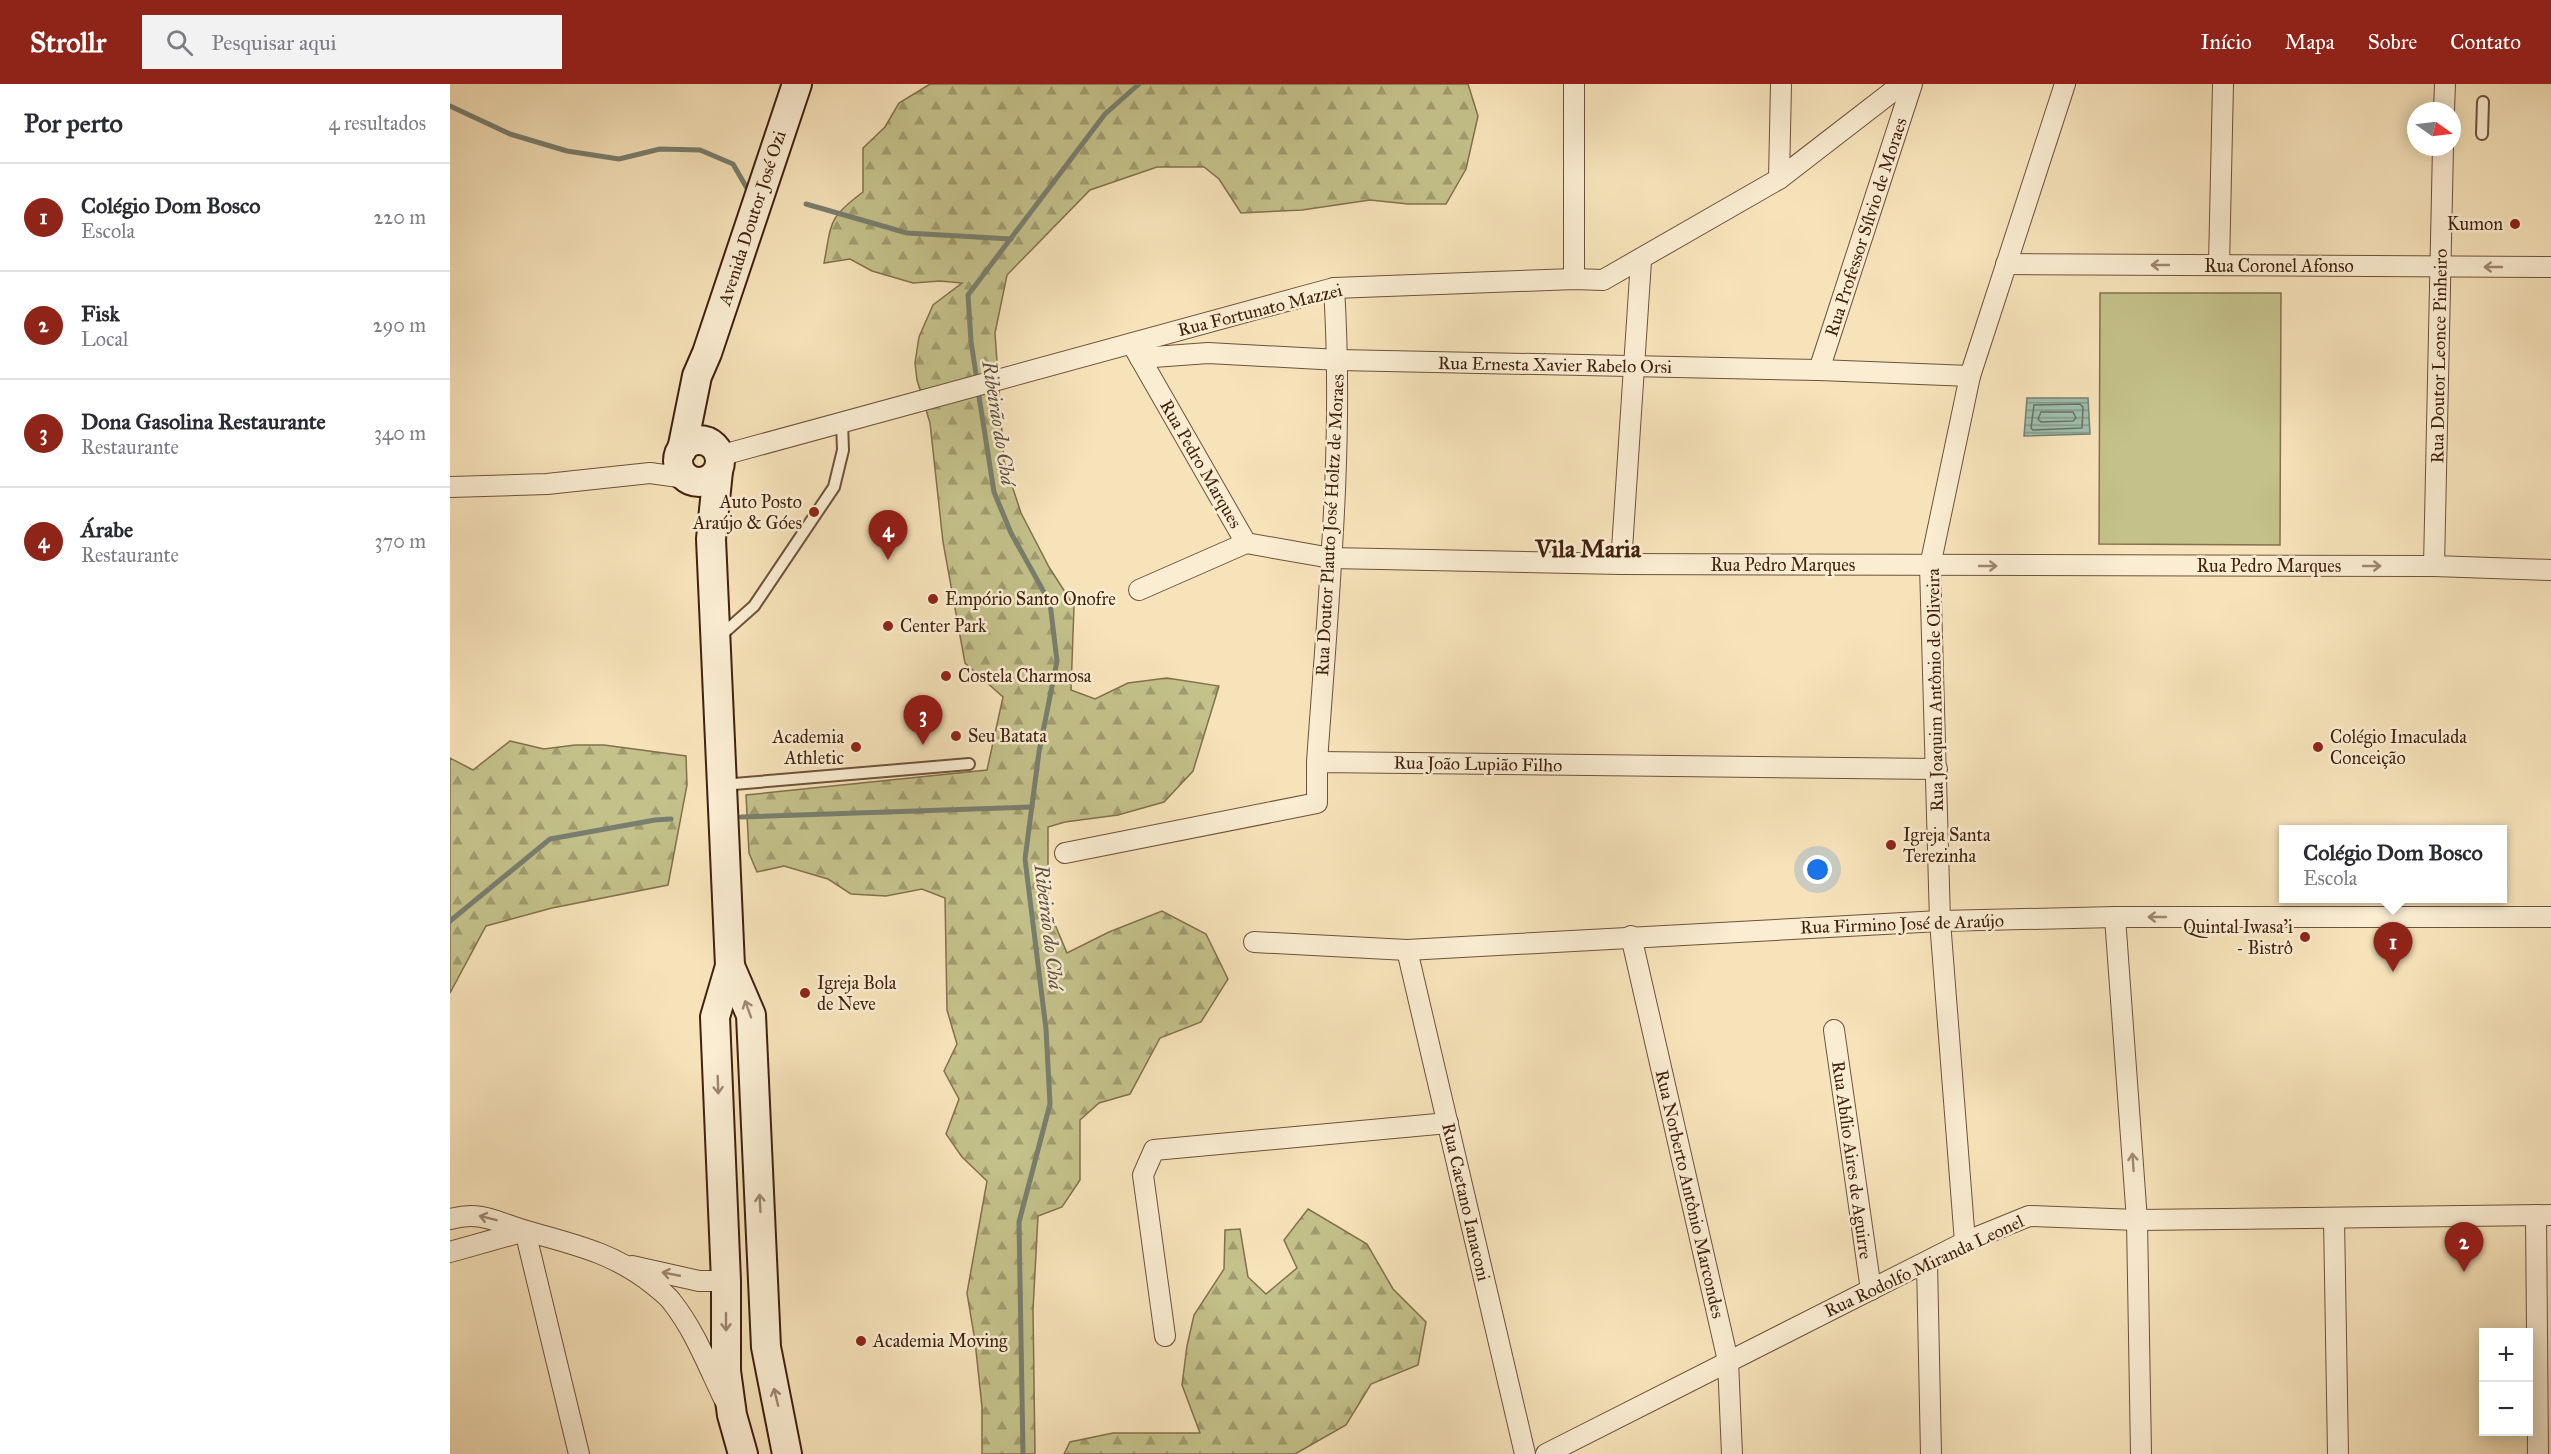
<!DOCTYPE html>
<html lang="pt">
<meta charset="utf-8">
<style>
body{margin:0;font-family:"IM FELL Great Primer",serif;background:#f2f2f3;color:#2b2b33}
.controls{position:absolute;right:18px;bottom:18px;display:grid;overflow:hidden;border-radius:0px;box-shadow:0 3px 15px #0003}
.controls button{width:54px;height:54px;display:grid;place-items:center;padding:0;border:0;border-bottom:2px solid #e1e1e2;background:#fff;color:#2b2b33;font:30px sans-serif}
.compass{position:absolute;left:1957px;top:18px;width:54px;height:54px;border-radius:50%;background:#fff;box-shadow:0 3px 15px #0003;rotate:104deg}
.you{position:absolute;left:1368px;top:786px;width:21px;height:21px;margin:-15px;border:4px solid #fff;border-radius:50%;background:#1a73e8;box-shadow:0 0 0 9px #1a73e833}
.badge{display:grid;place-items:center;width:39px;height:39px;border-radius:50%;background:#8f2418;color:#fff;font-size:20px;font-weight:700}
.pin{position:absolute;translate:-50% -50px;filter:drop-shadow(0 2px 3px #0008)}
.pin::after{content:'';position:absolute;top:32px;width:21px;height:18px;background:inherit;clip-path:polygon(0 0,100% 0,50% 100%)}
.popup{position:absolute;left:1829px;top:741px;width:228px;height:78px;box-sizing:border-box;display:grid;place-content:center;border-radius:0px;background:#fff;filter:drop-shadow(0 2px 4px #0005);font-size:20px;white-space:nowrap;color:#7c7c81}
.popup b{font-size:22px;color:#2b2b33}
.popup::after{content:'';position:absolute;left:50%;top:100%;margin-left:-12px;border:12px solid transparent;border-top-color:#fff}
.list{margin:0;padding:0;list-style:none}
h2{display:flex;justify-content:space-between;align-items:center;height:78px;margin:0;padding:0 24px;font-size:26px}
h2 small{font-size:20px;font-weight:400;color:#7c7c81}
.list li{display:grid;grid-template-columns:39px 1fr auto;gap:18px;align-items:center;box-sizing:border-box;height:108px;padding:0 24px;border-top:2px solid #e1e1e2}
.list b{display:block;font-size:22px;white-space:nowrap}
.list p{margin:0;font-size:20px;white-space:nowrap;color:#7c7c81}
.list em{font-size:20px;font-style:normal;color:#7c7c81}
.icon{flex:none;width:33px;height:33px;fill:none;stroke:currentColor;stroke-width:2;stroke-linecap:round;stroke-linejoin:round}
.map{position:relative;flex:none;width:2101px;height:1370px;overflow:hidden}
header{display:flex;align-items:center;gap:36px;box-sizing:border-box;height:84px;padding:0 30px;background:#8f2418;color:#fff}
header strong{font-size:28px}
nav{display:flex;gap:33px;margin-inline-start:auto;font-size:21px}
.search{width:420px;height:54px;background:#f2f2f3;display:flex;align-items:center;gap:15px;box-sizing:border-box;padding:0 21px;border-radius:0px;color:#7c7c81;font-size:22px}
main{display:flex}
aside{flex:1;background:#fff}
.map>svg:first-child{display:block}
.forest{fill:url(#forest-firs);stroke:#82714c;stroke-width:1.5}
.pitch{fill:#c4c18a;stroke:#82714c;stroke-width:1.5}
.water{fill:url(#water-rules);stroke:#787f6e;stroke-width:1.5}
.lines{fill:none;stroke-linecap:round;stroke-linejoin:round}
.shore{stroke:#6f705e;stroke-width:1.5}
.stream{stroke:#787f6e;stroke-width:5}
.service-casing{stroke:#6e523a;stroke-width:14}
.minor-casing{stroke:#6e523a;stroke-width:22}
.secondary-casing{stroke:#41210f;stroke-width:32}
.service{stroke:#faedd2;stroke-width:10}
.minor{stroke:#faedd2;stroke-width:20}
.secondary{stroke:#faedd2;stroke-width:28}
.oneway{stroke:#9e8770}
.poi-dot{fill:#8f2418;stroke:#faedd2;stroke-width:2}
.labels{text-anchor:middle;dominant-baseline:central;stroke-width:5;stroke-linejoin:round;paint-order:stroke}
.street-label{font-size:18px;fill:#41210f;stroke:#faedd2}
.poi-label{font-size:18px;fill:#41210f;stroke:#faedd2;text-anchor:start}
.water-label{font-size:20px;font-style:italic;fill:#5d503f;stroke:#faedd2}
.district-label{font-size:24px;font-weight:bold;fill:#41210f;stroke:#faedd2}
</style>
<header>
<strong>Strollr</strong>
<div class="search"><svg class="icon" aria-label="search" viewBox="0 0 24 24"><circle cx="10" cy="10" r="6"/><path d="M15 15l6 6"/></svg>Pesquisar aqui</div>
<nav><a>Início</a><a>Mapa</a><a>Sobre</a><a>Contato</a></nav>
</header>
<main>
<aside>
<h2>Por perto<small>4 resultados</small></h2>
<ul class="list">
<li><span class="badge">1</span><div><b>Colégio Dom Bosco</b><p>Escola</p></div><em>220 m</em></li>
<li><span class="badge">2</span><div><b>Fisk</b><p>Local</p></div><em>290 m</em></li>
<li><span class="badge">3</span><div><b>Dona Gasolina Restaurante</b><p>Restaurante</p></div><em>340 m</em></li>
<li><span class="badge">4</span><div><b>Árabe</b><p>Restaurante</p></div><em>370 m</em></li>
</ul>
</aside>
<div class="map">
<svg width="2101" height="1370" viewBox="0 0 2101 1370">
<defs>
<pattern id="forest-firs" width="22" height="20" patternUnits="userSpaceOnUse" patternTransform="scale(1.5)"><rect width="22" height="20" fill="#c4c18a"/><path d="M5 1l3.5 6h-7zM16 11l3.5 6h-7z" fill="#a19c6f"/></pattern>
<pattern id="water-rules" width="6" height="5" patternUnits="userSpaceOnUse" patternTransform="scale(1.5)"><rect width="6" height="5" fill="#9dbeae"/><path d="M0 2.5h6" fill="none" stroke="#829a8c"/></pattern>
</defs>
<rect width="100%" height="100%" fill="#f7e3ba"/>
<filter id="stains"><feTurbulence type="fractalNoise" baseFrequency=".00333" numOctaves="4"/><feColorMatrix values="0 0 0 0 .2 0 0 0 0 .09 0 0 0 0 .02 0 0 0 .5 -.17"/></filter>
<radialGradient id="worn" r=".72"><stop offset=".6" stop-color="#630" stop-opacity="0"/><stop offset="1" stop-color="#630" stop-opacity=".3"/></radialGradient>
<g class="forest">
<path d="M480,0H1018L1028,32L1016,85L996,120H958L920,116L852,126L791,129L769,95L754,83H707L640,106L557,191L545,249L554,377L571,429L599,483L624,522L621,606L645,615L678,599L717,594L769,602L743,687L714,718L668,731L615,738L598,743V824L617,869L659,848L712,827L756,850L778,895L751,938L710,954L680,1010L649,1019L630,1036V1096L612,1123L588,1132L583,1226L585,1370H532V1323L525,1257L517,1209L537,1097L512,1073L496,1050L509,1015L494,987L507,960L497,926L495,814L472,805L436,812L401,810L378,795L334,782L307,788L299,769L296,711L537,686L553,613L515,579L493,458L480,339L467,296L465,279L469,253L483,221L512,199L490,197L463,199L422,187L400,175L374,179C382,138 377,135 413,108V64L435,43L449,19Z"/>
<polygon points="60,657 94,665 125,661 154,661 236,672 237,701 218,801 102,824 36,842 0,909 0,674 23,686"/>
<polygon points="858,1125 917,1160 943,1205 976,1238 968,1281 921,1300 896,1341 845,1370 614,1370 620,1358 663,1349 750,1349 732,1301 737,1262 744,1231 774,1185 775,1146 790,1145 798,1193 816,1210 847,1184 834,1156"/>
</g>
<polygon class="pitch" points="1650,209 1831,209 1830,461 1649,460"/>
<polygon class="water" points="1577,314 1638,314 1640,350 1574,352"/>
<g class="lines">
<g class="shore">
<polygon points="1630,320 1633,323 1632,344 1583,346 1581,344 1584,321"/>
<polygon points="1591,328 1623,328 1626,334 1623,337 1591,338 1588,335"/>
</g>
<g class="stream">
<polyline points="0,22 60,50 117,67 169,75 210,65 250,66 283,80 298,106"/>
<polyline points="356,120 457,149 561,155"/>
<polyline points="527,297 521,257 518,211 655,30 689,0"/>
<polyline points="528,306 544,408 561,449 600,519 607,577 589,668 575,775 596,945 600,1020 569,1138 573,1370"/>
<polyline points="291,733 582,723"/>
<polyline points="0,837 100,755 205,736 221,735"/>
</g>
<g class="service-casing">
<g id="service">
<polyline points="2032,50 2033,18"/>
<polyline points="268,554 304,522 384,403 393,366 392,339"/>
<polyline points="272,701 519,680"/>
</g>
</g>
<g class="minor-casing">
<g id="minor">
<polyline points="1124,0 1124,195"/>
<polyline points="1994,27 1995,0"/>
<polyline points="1329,95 1331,0"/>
<polyline points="1556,180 2101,183"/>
<polyline points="1769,181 1773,0"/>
<polyline points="682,260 796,459 881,474 1171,480 1984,482 2101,486"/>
<polyline points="690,274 758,269 889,276 1369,286 1520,292"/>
<polyline points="1369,286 1462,0"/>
<polyline points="269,372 884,204 1124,195 1153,196 1329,95 1452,0"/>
<polyline points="0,403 97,400 200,389 236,394"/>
<polyline points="1171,480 1191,177"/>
<polyline points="1984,482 1993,63"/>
<polyline points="689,506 796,459"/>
<path d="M867,678C878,520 894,361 884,204"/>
<polyline points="615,769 867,719 867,678 1487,685"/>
<polyline points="1665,833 1687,1136 1691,1370"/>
<polyline points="1181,852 1278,1277 1282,1370"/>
<polyline points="804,858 957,866 1490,837 1665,833 2101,833"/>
<polyline points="957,866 1075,1370"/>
<polyline points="1384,946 1421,1206"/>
<polyline points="2086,1131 2088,1370"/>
<polyline points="1884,1134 1888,1370"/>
<path d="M0,1135C34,1126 49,1140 80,1148C127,1161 166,1170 205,1202C211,1207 218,1212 222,1218C245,1247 258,1282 274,1315"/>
<polyline points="75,1147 129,1370"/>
<polyline points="1515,1158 1490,837 1480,482 1520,292 1615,0"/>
<polyline points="0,1168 75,1147"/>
<polyline points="1477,1178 1481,1370"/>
<polyline points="182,1182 249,1197 276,1197"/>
<polyline points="715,1252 693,1091 704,1066 998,1039"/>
<polyline points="1096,1370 1515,1158 1579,1132 1687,1136 2101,1131"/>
</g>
</g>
<g class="secondary-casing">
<g id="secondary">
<circle cx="249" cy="377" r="21"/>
<polyline points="232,366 247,292 257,269 347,0"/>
<polyline points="268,387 261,455 280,882 265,933 276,1197 276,1287 282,1331 293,1370"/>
<polyline points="280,882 301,931 316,1263 337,1370"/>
</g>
</g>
<use href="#service" class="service"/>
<use href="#minor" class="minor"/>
<use href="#secondary" class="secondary"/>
</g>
<defs><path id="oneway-shaft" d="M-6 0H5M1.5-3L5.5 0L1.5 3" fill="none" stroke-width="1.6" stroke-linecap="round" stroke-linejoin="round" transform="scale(1.5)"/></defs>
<g class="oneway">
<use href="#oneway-shaft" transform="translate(1710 181) rotate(-180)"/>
<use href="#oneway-shaft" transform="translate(2043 183) rotate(-180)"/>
<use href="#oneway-shaft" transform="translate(1538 482)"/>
<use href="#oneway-shaft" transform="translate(1922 482)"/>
<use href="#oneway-shaft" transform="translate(1707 833) rotate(180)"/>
<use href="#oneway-shaft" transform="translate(298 925) rotate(-110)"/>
<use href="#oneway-shaft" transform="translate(268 1001) rotate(88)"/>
<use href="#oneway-shaft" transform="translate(1683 1078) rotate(-94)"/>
<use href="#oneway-shaft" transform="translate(310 1119) rotate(-93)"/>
<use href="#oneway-shaft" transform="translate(38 1134) rotate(-166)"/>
<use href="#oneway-shaft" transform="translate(221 1190) rotate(-169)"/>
<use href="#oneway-shaft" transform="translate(276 1238) rotate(90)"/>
<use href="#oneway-shaft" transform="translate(326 1313) rotate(-104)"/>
</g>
<g class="poi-dot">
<circle cx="2065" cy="140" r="6"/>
<circle cx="364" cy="428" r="6"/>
<circle cx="483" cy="515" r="6"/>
<circle cx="438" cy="542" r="6"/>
<circle cx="496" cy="592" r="6"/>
<circle cx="506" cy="652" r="6"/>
<circle cx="406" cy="663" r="6"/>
<circle cx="1868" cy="663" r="6"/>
<circle cx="1441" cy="761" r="6"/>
<circle cx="1855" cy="853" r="6"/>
<circle cx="355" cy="909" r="6"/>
<circle cx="411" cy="1257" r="6"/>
</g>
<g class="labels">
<g class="street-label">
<text transform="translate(302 134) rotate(-72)">Avenida Doutor José Ozi</text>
<text transform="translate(1416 143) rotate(-72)">Rua Professor Sílvio de Moraes</text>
<text x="1829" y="182">Rua Coronel Afonso</text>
<text transform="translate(810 226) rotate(-14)">Rua Fortunato Mazzei</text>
<text transform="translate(1989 272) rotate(-89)">Rua Doutor Leonce Pinheiro</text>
<text transform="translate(1105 281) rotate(1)">Rua Ernesta Xavier Rabelo Orsi</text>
<text transform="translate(751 380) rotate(60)">Rua Pedro Marques</text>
<text transform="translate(880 441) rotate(-87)">Rua Doutor Plauto José Holtz de Moraes</text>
<text x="1333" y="481">Rua Pedro Marques</text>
<text x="1819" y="482">Rua Pedro Marques</text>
<text transform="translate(1485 606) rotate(-91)">Rua Joaquim Antônio de Oliveira</text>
<text transform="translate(1028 680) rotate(1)">Rua João Lupião Filho</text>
<text transform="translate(1452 840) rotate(-2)">Rua Firmino José de Araújo</text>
<text transform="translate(1402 1076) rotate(82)">Rua Abílio Aires de Aguirre</text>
<text transform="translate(1240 1110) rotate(77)">Rua Norberto Antônio Marcondes</text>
<text transform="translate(1016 1118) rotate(77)">Rua Caetano Ianaconi</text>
<text transform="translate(1474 1182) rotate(-25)">Rua Rodolfo Miranda Leonel</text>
</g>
<g class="poi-label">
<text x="2053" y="140" text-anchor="end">Kumon</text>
<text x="352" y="418" text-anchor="end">Auto Posto<tspan x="352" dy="21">Araújo &amp; Góes</tspan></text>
<text x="495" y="515">Empório Santo Onofre</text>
<text x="450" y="542">Center Park</text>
<text x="508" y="592">Costela Charmosa</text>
<text x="518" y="652">Seu Batata</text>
<text x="394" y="653" text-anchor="end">Academia<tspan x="394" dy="21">Athletic</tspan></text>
<text x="1880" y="653">Colégio Imaculada<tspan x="1880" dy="21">Conceição</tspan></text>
<text x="1453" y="751">Igreja Santa<tspan x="1453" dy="21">Terezinha</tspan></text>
<text x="1843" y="843" text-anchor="end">Quintal Iwasa'i<tspan x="1843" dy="21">- Bistrô</tspan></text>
<text x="367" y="899">Igreja Bola<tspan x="367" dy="21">de Neve</tspan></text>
<text x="423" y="1257">Academia Moving</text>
</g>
<g class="water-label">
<text transform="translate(549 339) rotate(81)">Ribeirão do Chá</text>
<text transform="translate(599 843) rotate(83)">Ribeirão do Chá</text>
</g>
<g class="district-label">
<text x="1138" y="465">Vila Maria</text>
</g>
</g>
<rect width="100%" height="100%" filter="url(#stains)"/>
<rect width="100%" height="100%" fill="url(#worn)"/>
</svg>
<div class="controls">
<button>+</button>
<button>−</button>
</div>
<svg class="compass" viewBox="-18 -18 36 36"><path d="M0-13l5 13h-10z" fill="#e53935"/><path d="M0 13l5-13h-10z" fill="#7c7c81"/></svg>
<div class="you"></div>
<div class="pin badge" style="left:1943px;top:888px">1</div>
<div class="popup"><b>Colégio Dom Bosco</b>Escola</div>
<div class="pin badge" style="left:2014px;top:1188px">2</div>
<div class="pin badge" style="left:473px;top:661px">3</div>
<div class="pin badge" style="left:438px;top:476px">4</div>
</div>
</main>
